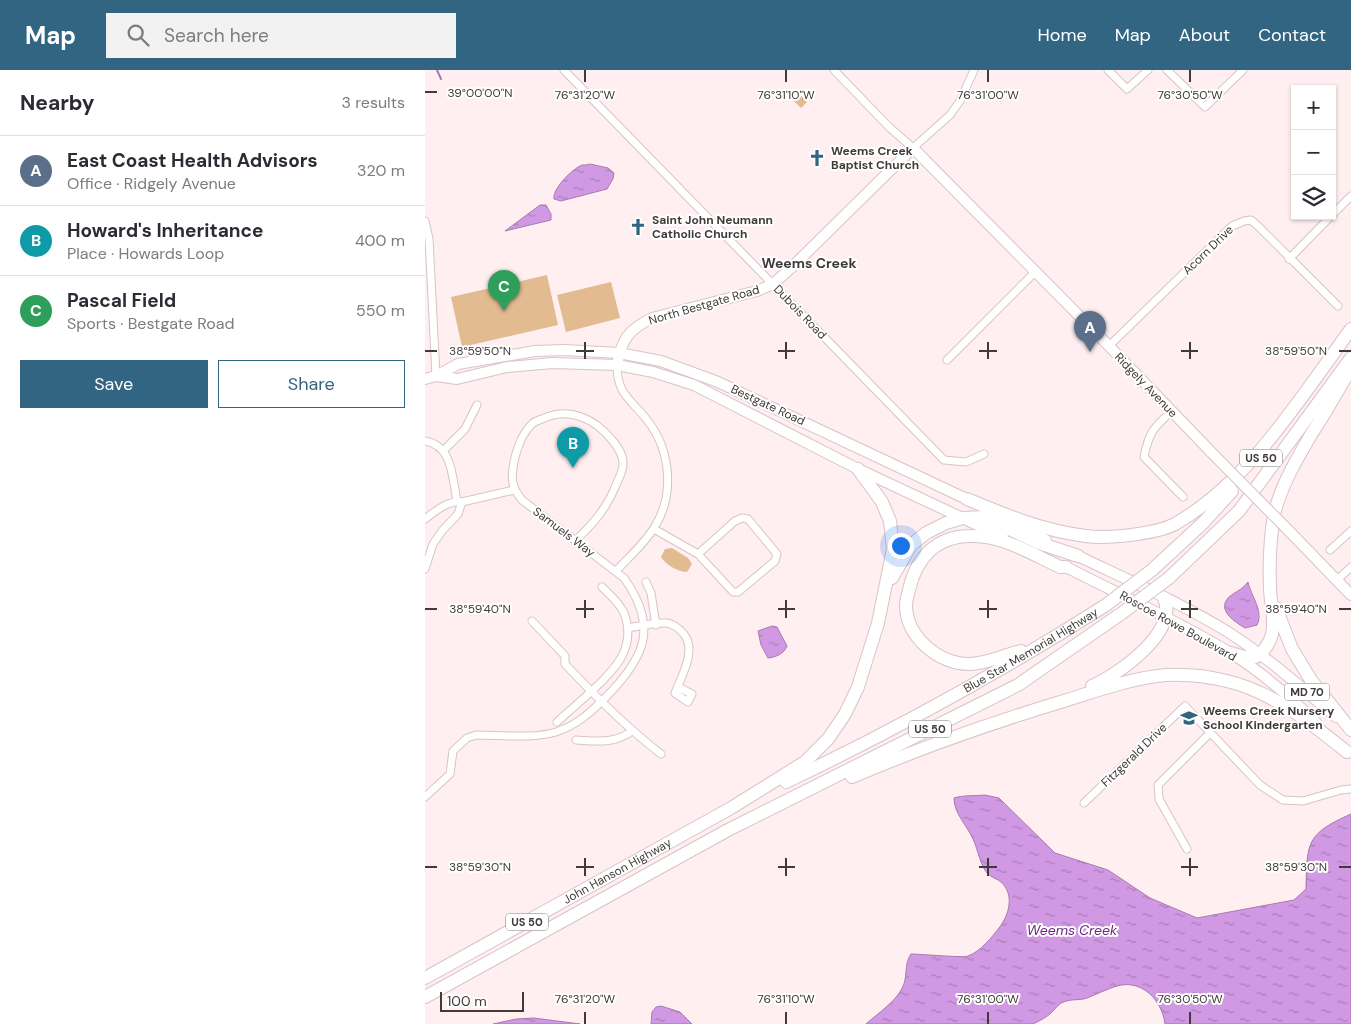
<!DOCTYPE html>
<meta charset="utf-8">
<style>
body{margin:0;font-family:"DM Sans",sans-serif;background:#f2f2f3;color:#2b2b33}
.controls{position:absolute;right:15px;top:15px;display:grid;overflow:hidden;border-radius:0px;box-shadow:0 1px 4px #0004}
.controls button{width:45px;height:45px;display:grid;place-items:center;padding:0;border:0;border-bottom:1px solid #e1e1e2;background:#fff;color:#2b2b33;font:25px sans-serif}
.scale{position:absolute;left:15px;bottom:12px;width:84px;box-sizing:border-box;padding-left:5px;border:2px solid #413a3a;border-top:0;font-size:14px;line-height:18px;white-space:nowrap;color:#413a3a;-webkit-text-stroke:4px #fff;paint-order:stroke}
.you{position:absolute;left:475px;top:475px;width:18px;height:18px;margin:-12px;border:4px solid #fff;border-radius:50%;background:#1a73e8;box-shadow:0 0 0 8px #1a73e833}
.badge{display:grid;place-items:center;width:32px;height:32px;border-radius:50%;background:#316581;color:#fff;font-size:16px;font-weight:700}
.pin{position:absolute;translate:-50% -41px;filter:drop-shadow(0 1px 2px #0008)}
.pin::after{content:'';position:absolute;top:26px;width:18px;height:15px;background:inherit;clip-path:polygon(0 0,100% 0,50% 100%)}
.list{margin:0;padding:0;list-style:none}
h2{display:flex;justify-content:space-between;align-items:center;height:65px;margin:0;padding:0 20px;font-size:21px}
h2 small{font-size:16px;font-weight:400;color:#7c7c81}
.list li{display:grid;grid-template-columns:32px 1fr auto;gap:15px;align-items:center;box-sizing:border-box;height:70px;padding:0 20px;border-top:1px solid #e1e1e2}
.list b{display:block;font-size:19px;white-space:nowrap}
.list p{margin:0;font-size:16px;white-space:nowrap;color:#7c7c81}
.list em{font-size:16px;font-style:normal;color:#7c7c81}
.actions{display:flex;gap:10px;padding:15px 20px}
.actions a{flex:1;padding:11px 0;border:1px solid #316581;border-radius:0px;text-align:center;font-size:18px;color:#316581}
.actions .main{background:#316581;color:#fff}
.icon{flex:none;width:28px;height:28px;fill:none;stroke:currentColor;stroke-width:2;stroke-linecap:round;stroke-linejoin:round}
.map{position:relative;flex:none;width:926px;height:954px;overflow:hidden}
header{display:flex;align-items:center;gap:30px;box-sizing:border-box;height:70px;padding:0 25px;background:#316581;color:#fff}
header strong{font-size:24px}
nav{display:flex;gap:28px;margin-inline-start:auto;font-size:18px}
.search{width:350px;height:45px;background:#f2f2f3;display:flex;align-items:center;gap:12px;box-sizing:border-box;padding:0 18px;border-radius:0px;color:#7c7c81;font-size:19px}
main{display:flex}
aside{flex:1;background:#fff}
.map>svg:first-child{display:block}
.green{fill:#e3bb91}
.park{fill:url(#park-crowns)}
.water{fill:url(#water-ripples);stroke:#a67cb0}
.lines{fill:none;stroke-linecap:round;stroke-linejoin:round}
.stream{stroke:#a67cb0;stroke-width:2}
.street-casing{stroke:#d7c4c6;stroke-width:9}
.secondary-casing{stroke:#d7c4c6;stroke-width:12}
.primary-casing{stroke:#d7c4c6;stroke-width:12}
.highway-casing{stroke:#d7c4c6;stroke-width:14}
.street{stroke:#fff;stroke-width:7}
.secondary{stroke:#fff;stroke-width:10}
.primary{stroke:#fff;stroke-width:10}
.highway{stroke:#fff;stroke-width:12}
.secondary-bridge-casing{stroke:#d7c4c6;stroke-width:12;stroke-linecap:butt}
.highway-bridge-casing{stroke:#d7c4c6;stroke-width:14;stroke-linecap:butt}
.secondary-bridge{stroke:#fff;stroke-width:10}
.highway-bridge{stroke:#fff;stroke-width:12}
.ticks{fill:none;stroke:#413a3a;stroke-width:2}
.labels{text-anchor:middle;dominant-baseline:central;stroke-width:4;stroke-linejoin:round;paint-order:stroke}
.shield{fill:#fff;stroke:#7a7575;stroke-width:1}
.shield-label{font-size:11px;font-weight:bold;fill:#413a3a}
.poi-label{font-size:12px;font-weight:bold;fill:#413a3a;stroke:#fff;text-anchor:start}
.street-label{font-size:12px;fill:#413a3a;stroke:#fff}
.neighbourhood-label{font-size:14px;font-weight:bold;fill:#413a3a;stroke:#fff}
.water-label{font-size:14px;font-style:italic;fill:#6d2981;stroke:#fff}
.ticks-label{font-size:12px;text-anchor:middle;fill:#413a3a;stroke:#fff;stroke-width:4;stroke-linejoin:round;paint-order:stroke}
</style>
<header>
<strong>Map</strong>
<div class="search"><svg class="icon" aria-label="search" viewBox="0 0 24 24"><circle cx="10" cy="10" r="6"/><path d="M15 15l6 6"/></svg>Search here</div>
<nav><a>Home</a><a>Map</a><a>About</a><a>Contact</a></nav>
</header>
<main>
<aside>
<h2>Nearby<small>3 results</small></h2>
<ul class="list">
<li><span class="badge" style="background:#5c6f8a">A</span><div><b>East Coast Health Advisors</b><p>Office · Ridgely Avenue</p></div><em>320 m</em></li>
<li><span class="badge" style="background:#0f9aa8">B</span><div><b>Howard's Inheritance</b><p>Place · Howards Loop</p></div><em>400 m</em></li>
<li><span class="badge" style="background:#2e9e5b">C</span><div><b>Pascal Field</b><p>Sports · Bestgate Road</p></div><em>550 m</em></li>
</ul>
<div class="actions"><a class="main">Save</a><a>Share</a></div>
</aside>
<div class="map">
<svg width="926" height="954" viewBox="0 0 926 954">
<defs>
<pattern id="park-crowns" width="20" height="18" patternUnits="userSpaceOnUse" patternTransform="scale(1.25)"><rect width="20" height="18" fill="#e3bb91"/><path d="M2 6a3 3 0 1 1 6 0M12 15a3 3 0 1 1 6 0" fill="none" stroke="#ba9977"/></pattern>
<pattern id="water-ripples" width="26" height="14" patternUnits="userSpaceOnUse" patternTransform="scale(1.25)"><rect width="26" height="14" fill="#d198e3"/><path d="M2 4q2-2 4 0t4 0M15 11q2-2 4 0t4 0" fill="none" stroke="#ab7db9"/></pattern>
</defs>
<rect width="100%" height="100%" fill="#ffeff0"/>
<g class="green">
<polygon points="122,205 133,255 37,277 26,227"/>
<polygon points="186,212 195,248 141,262 132,225"/>
<path d="M247,478L263,488L267,494L262,502C253,502 241,495 236,487L240,479Z"/>
</g>
<polygon class="park" points="374,24 382,32 376,38 368,30"/>
<g class="water">
<path d="M165,94L183,98L189,103L188,109L182,119L136,131L129,129C127,119 147,99 157,95C160,95 162,95 165,94Z"/>
<polygon points="115,135 121,135 126,144 126,150 80,161"/>
<path d="M823,512C826,526 839,541 832,555L820,558C810,552 791,540 804,527C810,522 818,519 823,512Z"/>
<path d="M347,556L352,557L362,576C359,584 351,587 343,588L336,575L333,561Z"/>
<path d="M560,725L574,728L630,783L683,800L725,828L772,848L869,830L881,819C882,772 881,764 926,744V954H740C737,930 717,909 692,916C682,919 672,924 662,928C654,931 647,928 636,933C632,936 629,940 625,944C620,948 614,951 608,954H441C454,942 476,929 480,910C482,900 480,893 486,884C496,884 537,888 543,886C556,881 566,868 574,858C584,845 590,825 576,812C573,809 567,808 563,804C555,796 553,779 548,769C542,755 529,744 529,728C538,725 550,726 560,725Z"/>
<polygon points="236,936 255,942 267,954 226,954 227,942 231,937"/>
<polygon points="109,948 155,954 68,954 91,949"/>
</g>
<g class="lines">
<polyline class="stream" points="12,0 16,9"/>
<g class="street-casing">
<g id="street">
<polyline points="139,0 519,390 541,392 559,384"/>
<polyline points="409,0 464,57 488,78 525,45 535,31 549,0"/>
<polyline points="683,0 702,19 723,0"/>
<polyline points="742,0 780,37 818,0"/>
<polyline points="907,145 926,126"/>
<polyline points="0,151 4,169 11,306"/>
<polyline points="864,189 906,146"/>
<polyline points="684,276 807,156 819,151 826,150 834,157 913,236"/>
<polyline points="522,290 609,203"/>
<path d="M747,341C728,358 724,362 719,387L758,427"/>
<path d="M0,371C28,376 27,407 32,431"/>
<polyline points="19,380 40,359 52,335"/>
<path d="M0,449C10,441 24,430 37,432L89,420"/>
<polyline points="229,459 273,484 308,522 313,522 350,491 352,484 323,449 317,448 310,451 273,484"/>
<polyline points="905,480 926,461"/>
<polyline points="0,499 8,474 17,461 33,444 37,432"/>
<path d="M191,501C204,487 219,474 229,458C250,425 246,380 222,350C206,329 192,325 192,295"/>
<polyline points="912,510 926,497"/>
<polyline points="221,512 226,523 231,555"/>
<path d="M107,551L140,586V594C170,626 201,657 236,684"/>
<path d="M203,558C215,556 230,552 242,553C247,554 252,557 256,561C274,577 257,605 250,623L263,632L267,624L253,617"/>
<path d="M132,652C150,635 188,606 198,584C204,571 204,556 199,543C194,532 185,525 177,517"/>
<path d="M151,670C171,671 190,674 207,661"/>
<path d="M0,727L25,704L28,681L42,668L51,665C75,665 108,669 131,662C152,655 165,643 180,628C220,588 234,557 199,508L97,430C85,416 86,405 90,387C93,376 98,362 107,354C110,351 114,350 117,349C144,336 170,349 187,370C193,377 198,384 198,394C198,401 194,408 191,415C182,438 168,454 151,470"/>
<polyline points="659,733 760,636 835,715 858,730 878,731 916,720 926,719"/>
<polyline points="762,779 734,729 733,715 785,663"/>
</g>
</g>
<g class="secondary-casing">
<g id="secondary">
<path d="M192,295C197,269 203,260 227,248L332,221L348,214L366,198L488,78L684,276L787,383"/>
<polyline points="11,306 32,309 82,297 128,293 192,295 228,302 269,315 433,399 578,467"/>
<polyline points="0,309 11,306 33,294 110,281 139,280 194,283 236,291 293,312 548,432"/>
<polyline points="583,450 621,470"/>
<polyline points="865,462 926,525"/>
</g>
</g>
<g class="primary-casing">
<g id="primary">
<path d="M653,486C703,510 756,533 803,562C842,587 876,617 911,647"/>
<path d="M641,497C696,525 752,551 804,582C836,601 865,627 891,652"/>
</g>
</g>
<g class="highway-casing">
<g id="highway">
<path d="M542,429C580,445 619,461 661,466C682,469 731,464 750,454C825,411 876,327 926,259"/>
<polyline points="727,500 778,453 807,421"/>
<polyline points="467,508 486,475 501,463 521,453 538,448 559,447 614,473 653,486"/>
<polyline points="744,508 814,441 926,288"/>
<polyline points="851,538 867,579 886,610 926,660"/>
<path d="M596,581C579,585 562,594 544,594C514,594 481,567 481,535C481,530 483,525 484,520C491,488 511,466 546,466C577,465 607,484 635,497H641"/>
<path d="M806,583C827,590 834,592 845,570C852,554 845,534 845,517C844,494 845,469 849,445C856,415 872,389 887,363C901,342 913,320 926,298"/>
<path d="M667,616C694,604 754,562 739,528"/>
<path d="M427,707C497,677 569,652 642,630C674,620 707,608 741,605C761,604 782,606 802,611C848,622 886,653 922,682"/>
<path id="s1" d="M361,712C470,660 579,600 681,535"/>
<path id="s2" d="M0,908L306,738L380,692L403,669L420,644L433,617L453,553L468,479L465,451L457,432L433,399"/>
<polyline points="0,927 303,760 593,615 697,543"/>
</g>
</g>
<use href="#street" class="street"/>
<use href="#secondary" class="secondary"/>
<use href="#primary" class="primary"/>
<use href="#highway" class="highway"/>
<g class="secondary-bridge-casing">
<polyline id="secondary-bridge" points="787,383 865,462"/>
</g>
<g class="highway-bridge-casing">
<g id="highway-bridge">
<polyline points="681,535 727,500"/>
<polyline points="697,543 744,508"/>
</g>
</g>
<use href="#secondary-bridge" class="secondary-bridge"/>
<use href="#highway-bridge" class="highway-bridge"/>
</g>
<path class="ticks" d="M160,0V12M361,0V12M563,0V12M765,0V12M0,22H12M160,272V289M361,272V289M563,272V289M765,272V289M0,281H12M151,281H169M353,281H370M554,281H572M756,281H773M914,281H926M160,530V548M361,530V548M563,530V548M765,530V548M0,539H12M151,539H169M353,539H370M554,539H572M756,539H773M914,539H926M160,788V806M361,788V806M563,788V806M765,788V806M0,797H12M151,797H169M353,797H370M554,797H572M756,797H773M914,797H926M160,942V954M361,942V954M563,942V954M765,942V954"/>
<defs>
<g id="church-bare" transform="scale(1.35)"><path d="M-1.2-6h2.4v3.5h3.3v2.4h-3.3V6h-2.4V-.1h-3.3v-2.4h3.3Z" fill="#316581" stroke="#fff" stroke-width="2.5" paint-order="stroke"/></g>
<g id="school-bare" transform="scale(1.35)"><path d="M0-5L7-2L0 1L-7-2ZM-4 1L0 2.5L4 1V4Q0 6-4 4Z" fill="#316581" stroke="#fff" stroke-width="2.5" paint-order="stroke"/></g>
</defs>
<g fill-rule="evenodd">
<use href="#church-bare" x="392" y="88"/>
<use href="#church-bare" x="213" y="157"/>
<use href="#school-bare" x="764" y="648"/>
</g>
<g class="labels">
<g class="shield">
<rect x="815" y="379.5" width="42" height="17" rx="4"/>
<rect x="859.5" y="613.5" width="45" height="17" rx="4"/>
<rect x="484" y="650.5" width="42" height="17" rx="4"/>
<rect x="81" y="843.5" width="42" height="17" rx="4"/>
</g>
<g class="shield-label">
<text x="836" y="388">US 50</text>
<text x="882" y="622">MD 70</text>
<text x="505" y="659">US 50</text>
<text x="102" y="852">US 50</text>
</g>
<g class="poi-label">
<text x="406" y="81">Weems Creek<tspan x="406" dy="14">Baptist Church</tspan></text>
<text x="227" y="150">Saint John Neumann<tspan x="227" dy="14">Catholic Church</tspan></text>
<text x="778" y="641">Weems Creek Nursery<tspan x="778" dy="14">School Kindergarten</tspan></text>
</g>
<g class="street-label">
<text transform="translate(783 180) rotate(-44)">Acorn Drive</text>
<text transform="translate(279 235) rotate(-16)">North Bestgate Road</text>
<text transform="translate(375 242) rotate(46)">Dubois Road</text>
<text transform="translate(721 315) rotate(46)">Ridgely Avenue</text>
<text transform="translate(343 335) rotate(25)">Bestgate Road</text>
<text transform="translate(139 462) rotate(37)">Samuels Way</text>
<text transform="translate(753 556) rotate(29)">Roscoe Rowe Boulevard</text>
<text stroke="none"><textPath href="#s1" startOffset="278">Blue Star Memorial Highway</textPath></text>
<text transform="translate(709 685) rotate(-44)">Fitzgerald Drive</text>
<text stroke="none"><textPath href="#s2" startOffset="220">John Hanson Highway</textPath></text>
</g>
<g class="neighbourhood-label">
<text x="384" y="193">Weems Creek</text>
</g>
<g class="water-label">
<text x="647" y="860">Weems Creek</text>
</g>
</g>
<g class="ticks-label">
<text x="55" y="27">39°00'00"N</text>
<text x="160" y="29">76°31'20"W</text>
<text x="361" y="29">76°31'10"W</text>
<text x="563" y="29">76°31'00"W</text>
<text x="765" y="29">76°30'50"W</text>
<text x="55" y="285">38°59'50"N</text>
<text x="871" y="285">38°59'50"N</text>
<text x="55" y="543">38°59'40"N</text>
<text x="871" y="543">38°59'40"N</text>
<text x="55" y="801">38°59'30"N</text>
<text x="871" y="801">38°59'30"N</text>
<text x="160" y="933">76°31'20"W</text>
<text x="361" y="933">76°31'10"W</text>
<text x="563" y="933">76°31'00"W</text>
<text x="765" y="933">76°30'50"W</text>
</g>
</svg>
<div class="controls">
<button>+</button>
<button>−</button>
<button><svg class="icon" aria-label="layers" viewBox="0 0 24 24"><path d="M12 4l9 5-9 5-9-5zM3 14l9 5 9-5"/></svg></button>
</div>
<div class="scale">100 m</div>
<div class="you"></div>
<div class="pin badge" style="left:665px;top:282px;background:#5c6f8a">A</div>
<div class="pin badge" style="left:148px;top:398px;background:#0f9aa8">B</div>
<div class="pin badge" style="left:79px;top:241px;background:#2e9e5b">C</div>
</div>
</main>
